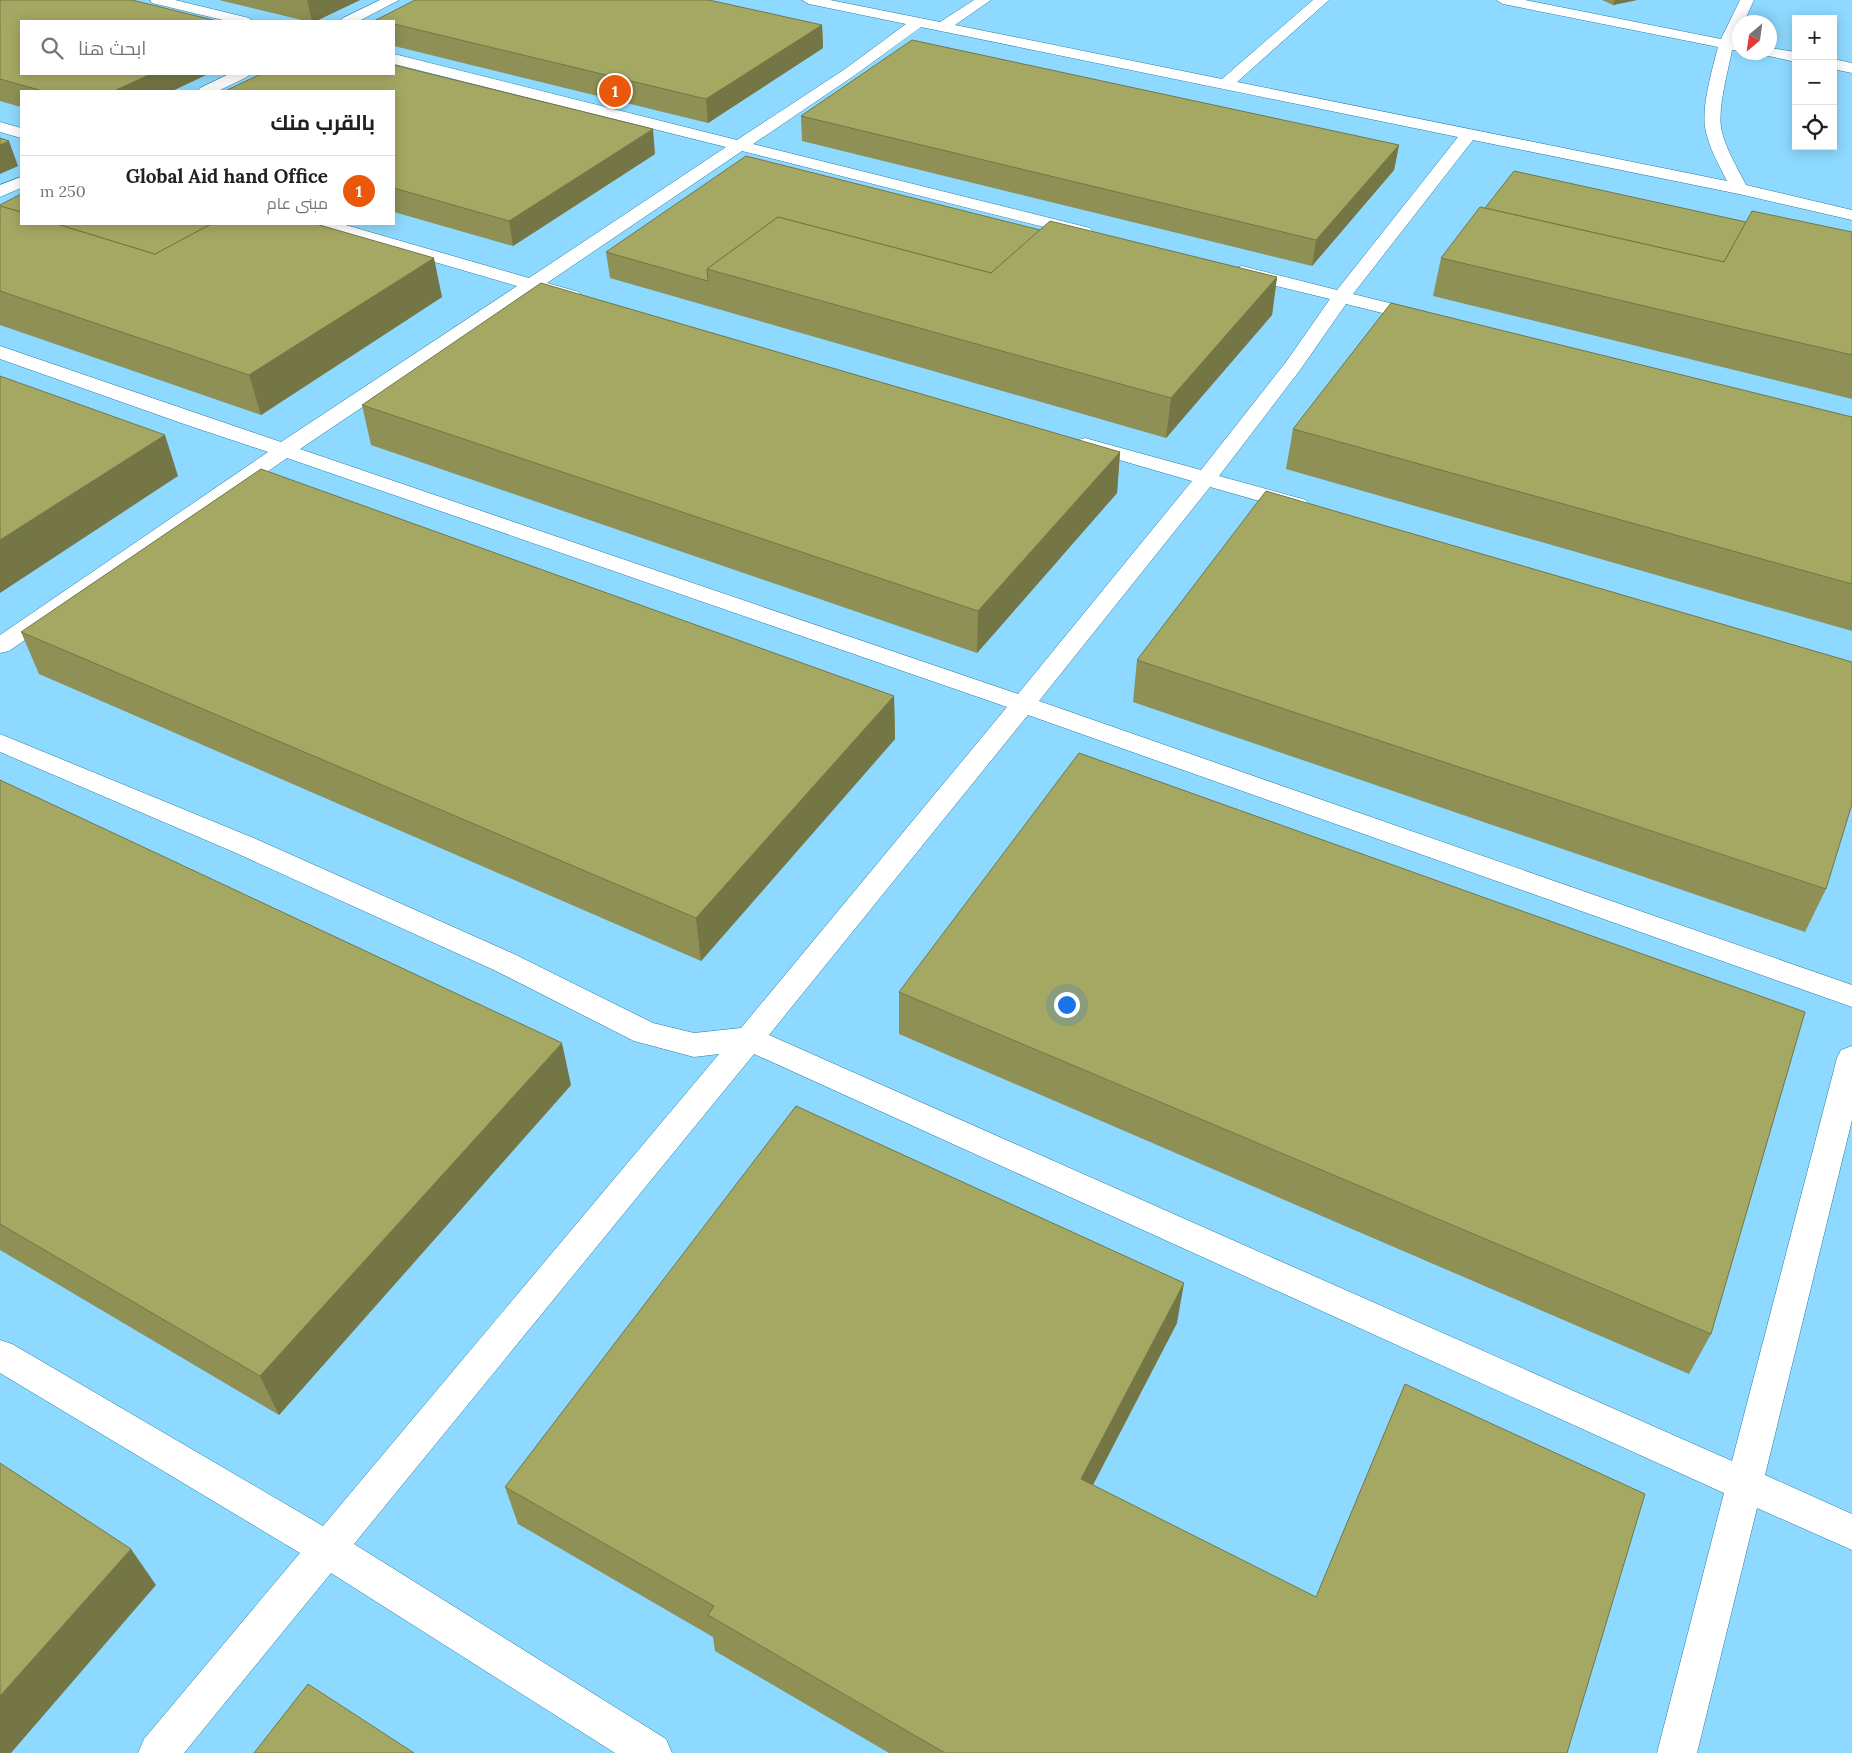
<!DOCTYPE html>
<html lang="ar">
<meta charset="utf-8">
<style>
body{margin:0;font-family:Lora,Cairo,serif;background:#f2f2f2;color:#202124;direction:rtl}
.controls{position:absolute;right:15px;top:15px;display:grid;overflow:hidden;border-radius:0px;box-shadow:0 2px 12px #0003}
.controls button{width:45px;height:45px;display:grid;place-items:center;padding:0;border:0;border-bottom:1px solid #e0e0e0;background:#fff;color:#202124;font:25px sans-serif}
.compass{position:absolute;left:1732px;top:15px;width:45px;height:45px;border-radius:50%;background:#fff;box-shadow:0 2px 12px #0003;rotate:209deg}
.you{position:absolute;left:1066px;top:1004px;width:18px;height:18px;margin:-12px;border:4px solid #fff;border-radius:50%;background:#1a73e8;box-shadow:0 0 0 8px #1a73e833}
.badge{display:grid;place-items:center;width:32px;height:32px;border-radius:50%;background:#ea580c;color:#fff;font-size:16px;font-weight:700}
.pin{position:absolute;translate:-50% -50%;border:2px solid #fff;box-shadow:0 1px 5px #0006}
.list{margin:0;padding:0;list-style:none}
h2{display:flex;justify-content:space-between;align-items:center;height:65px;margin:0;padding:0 20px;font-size:21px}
h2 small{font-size:16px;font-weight:400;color:#757577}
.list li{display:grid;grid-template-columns:32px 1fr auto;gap:15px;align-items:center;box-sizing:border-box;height:70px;padding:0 20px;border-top:1px solid #e0e0e0}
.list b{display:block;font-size:19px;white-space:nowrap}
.list p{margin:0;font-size:16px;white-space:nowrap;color:#757577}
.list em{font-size:16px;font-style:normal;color:#757577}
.icon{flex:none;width:28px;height:28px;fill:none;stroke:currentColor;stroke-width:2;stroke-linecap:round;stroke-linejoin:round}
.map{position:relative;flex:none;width:1852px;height:1753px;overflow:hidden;direction:ltr}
.search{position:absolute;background:#fff;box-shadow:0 2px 12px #0003;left:20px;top:20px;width:375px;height:55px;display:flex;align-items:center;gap:12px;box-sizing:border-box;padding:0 18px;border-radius:0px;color:#757577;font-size:19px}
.panel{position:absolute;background:#fff;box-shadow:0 2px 12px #0003;left:20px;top:90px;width:375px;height:135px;border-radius:0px;direction:rtl}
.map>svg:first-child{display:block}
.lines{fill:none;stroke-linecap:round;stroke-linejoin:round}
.minor-casing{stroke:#2d7c9e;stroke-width:1}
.minor{fill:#fff;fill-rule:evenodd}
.wall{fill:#8e9055}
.shaded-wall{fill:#747645}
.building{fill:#a5a863;stroke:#747645}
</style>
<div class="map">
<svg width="1852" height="1753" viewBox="0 0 1852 1753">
<rect width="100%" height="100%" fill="#8dd9ff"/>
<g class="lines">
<g class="minor-casing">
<g id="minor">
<polygon points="150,0 175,0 249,18 251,21 227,21 152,3"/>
<polygon points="380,0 399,0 359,21 341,21 343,18"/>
<path d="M802,0H830L940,22L974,0H991L955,25L1222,79L1313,0H1329L1237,82L1727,181C1719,165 1708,146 1705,127C1702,104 1712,70 1718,47L1503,4L1496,0H1525L1721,39L1740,0H1754L1744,22H1740V32L1735,41L1740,42V51L1732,50C1728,72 1718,105 1721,128C1725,148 1737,167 1746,185L1852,210V220L1739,194L1473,140L1353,294L1430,313L1433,317L1430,321L1423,323L1346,304L1300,370L1219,476L1306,500L1309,505L1306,510L1298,512L1210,487L1039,701L1852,985V1007L1028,715L769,1035L1732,1461L1837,1058L1841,1050L1852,1046V1120L1765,1475L1852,1514V1550L1757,1508L1697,1753H1657L1724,1493L754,1054L354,1544L666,1739L672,1753H615L331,1573L184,1753H138L144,1739L300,1553L0,1373V1340L12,1344L323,1526L719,1054L694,1057L634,1041L494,970L236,853L0,752V734L256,839L514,954L653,1023L694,1033L741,1028L1007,707L287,458L9,651L0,653V635L268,452L184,424L0,359V346L281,442L517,286L318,228L315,224H342L529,278L726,147L394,64V54L737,140L845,69L906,24L809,4ZM921,27L1458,137L1337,290L1242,266L1235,268L1233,272L1235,276L1330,299L1286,362L1201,470L1092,440L1085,438L1078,440L1074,444L1078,448L1192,481L1018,694L300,449L535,291L572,302L579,300L581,296L579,292L547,283L742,151L1084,237L1090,236L1093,232L1090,228L753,144L855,75Z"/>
<polygon points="1770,48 1796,52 1796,62 1764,55 1762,52 1770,52"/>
<polygon points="1833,59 1852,63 1852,73 1833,69"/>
<polygon points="229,74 249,74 247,77 218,91 198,91 200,88"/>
<polygon points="0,122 21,128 21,138 0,132"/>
<polygon points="21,177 21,188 0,197 0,185"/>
</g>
</g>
<use href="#minor" class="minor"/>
</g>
<g class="wall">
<polygon points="0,0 21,74 208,74 172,91 21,91 21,107 0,101"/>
<polygon points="219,0 360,0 316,21 306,21"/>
<polygon points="1602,0 1637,0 1613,5"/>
<polygon points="376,20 822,25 823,48 708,123 394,46 394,21 376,21"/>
<polygon points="394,91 655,154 513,246 394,212"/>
<polygon points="801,116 1399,145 1394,170 1312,266 802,141"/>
<polygon points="0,205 442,297 261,415 0,325"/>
<polygon points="1485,208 1746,222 1852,232 1852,399 1433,296 1441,258"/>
<polygon points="1040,230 1277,277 1272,315 1166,438 610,278 606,252"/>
<polygon points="362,405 1120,452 1117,493 977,653 371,445"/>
<polygon points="1852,417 1852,631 1286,469 1293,429"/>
<polygon points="21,632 894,696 895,739 701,961 39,674"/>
<polygon points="1137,660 1826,889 1805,932 1133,702"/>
<polygon points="0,780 571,1085 279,1415 0,1250"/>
<polygon points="899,992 1711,1334 1689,1374 899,1034"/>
<polygon points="1177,1323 1093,1485 1567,1753 889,1753 715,1651 713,1637 518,1524 505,1487"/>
</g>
<g class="shaded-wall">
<polygon points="307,0 360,0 316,21 312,21"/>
<polygon points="1615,0 1637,0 1613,5"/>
<polygon points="822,25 823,48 708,123 706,99"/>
<polygon points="151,74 208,74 172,91 114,91"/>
<polygon points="653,129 655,154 513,246 509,221"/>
<polygon points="9,141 18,166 0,174 0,145"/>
<polygon points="1399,145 1394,170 1312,266 1316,240"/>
<polygon points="434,258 442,297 261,415 249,375"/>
<polygon points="1277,277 1272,315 1166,438 1171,398"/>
<polygon points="165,435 178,476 0,593 0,540"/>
<polygon points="1120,452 1117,493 977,653 978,611"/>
<polygon points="894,696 895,739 701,961 696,918"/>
<polygon points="562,1043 571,1085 279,1415 260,1376"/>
<polygon points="1184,1283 1177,1323 1076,1517 1081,1479"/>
<polygon points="131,1549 156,1585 11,1753 0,1753 0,1696"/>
</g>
<g class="building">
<polygon points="0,0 132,0 217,21 21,21 21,74 151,74 114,91 43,91 0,79"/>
<polygon points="415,0 709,0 822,25 706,99 394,24 394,21 382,21 376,20"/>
<polygon points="912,40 1399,145 1316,240 801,116"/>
<polygon points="394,65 653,129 509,221 394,188 394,91 225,91 261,74 394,74"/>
<polygon points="0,138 9,141 0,145"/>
<polygon points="746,156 1040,230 991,273 778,217 707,269 708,281 606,252"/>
<polygon points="1514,171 1746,222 1724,262 1485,208"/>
<polygon points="21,194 21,212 0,206 0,205"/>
<polygon points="0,206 21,212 21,224 57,224 155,254 211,224 316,224 434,258 249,375 0,291"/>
<polygon points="1480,207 1724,262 1752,211 1852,232 1852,355 1441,258"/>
<polygon points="778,217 991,273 1050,221 1277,277 1171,398 707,269"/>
<polygon points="57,224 211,224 155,254"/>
<polygon points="541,283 1120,452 978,611 362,405"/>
<polygon points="1391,303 1852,417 1852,584 1293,429"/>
<polygon points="0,376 165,435 0,540"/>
<polygon points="261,469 894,696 696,918 21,632"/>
<polygon points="1266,491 1852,662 1852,804 1826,889 1137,660"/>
<polygon points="1079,753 1805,1012 1711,1334 899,992"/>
<polygon points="0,780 562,1043 260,1376 0,1224"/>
<polygon points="796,1106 1184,1283 1081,1479 1316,1597 1405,1384 1645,1494 1567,1753 945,1753 708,1615 714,1606 505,1487"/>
<polygon points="0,1463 131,1549 0,1696"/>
<polygon points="308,1684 414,1753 254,1753"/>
</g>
</svg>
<div class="controls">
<button>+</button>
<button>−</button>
<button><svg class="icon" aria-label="locate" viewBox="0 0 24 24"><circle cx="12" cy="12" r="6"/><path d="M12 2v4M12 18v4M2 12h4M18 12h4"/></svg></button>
</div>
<svg class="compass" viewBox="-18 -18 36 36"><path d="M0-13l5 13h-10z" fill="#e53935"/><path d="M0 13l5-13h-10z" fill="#757577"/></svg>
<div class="you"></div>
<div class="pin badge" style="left:615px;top:91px">1</div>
<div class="search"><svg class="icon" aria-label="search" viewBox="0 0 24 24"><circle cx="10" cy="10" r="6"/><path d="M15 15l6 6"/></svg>ابحث هنا</div>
<section class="panel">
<h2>بالقرب منك<small></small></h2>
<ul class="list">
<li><span class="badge">1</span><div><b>Global Aid hand Office</b><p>مبنى عام</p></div><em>250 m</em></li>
</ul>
</section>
</div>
